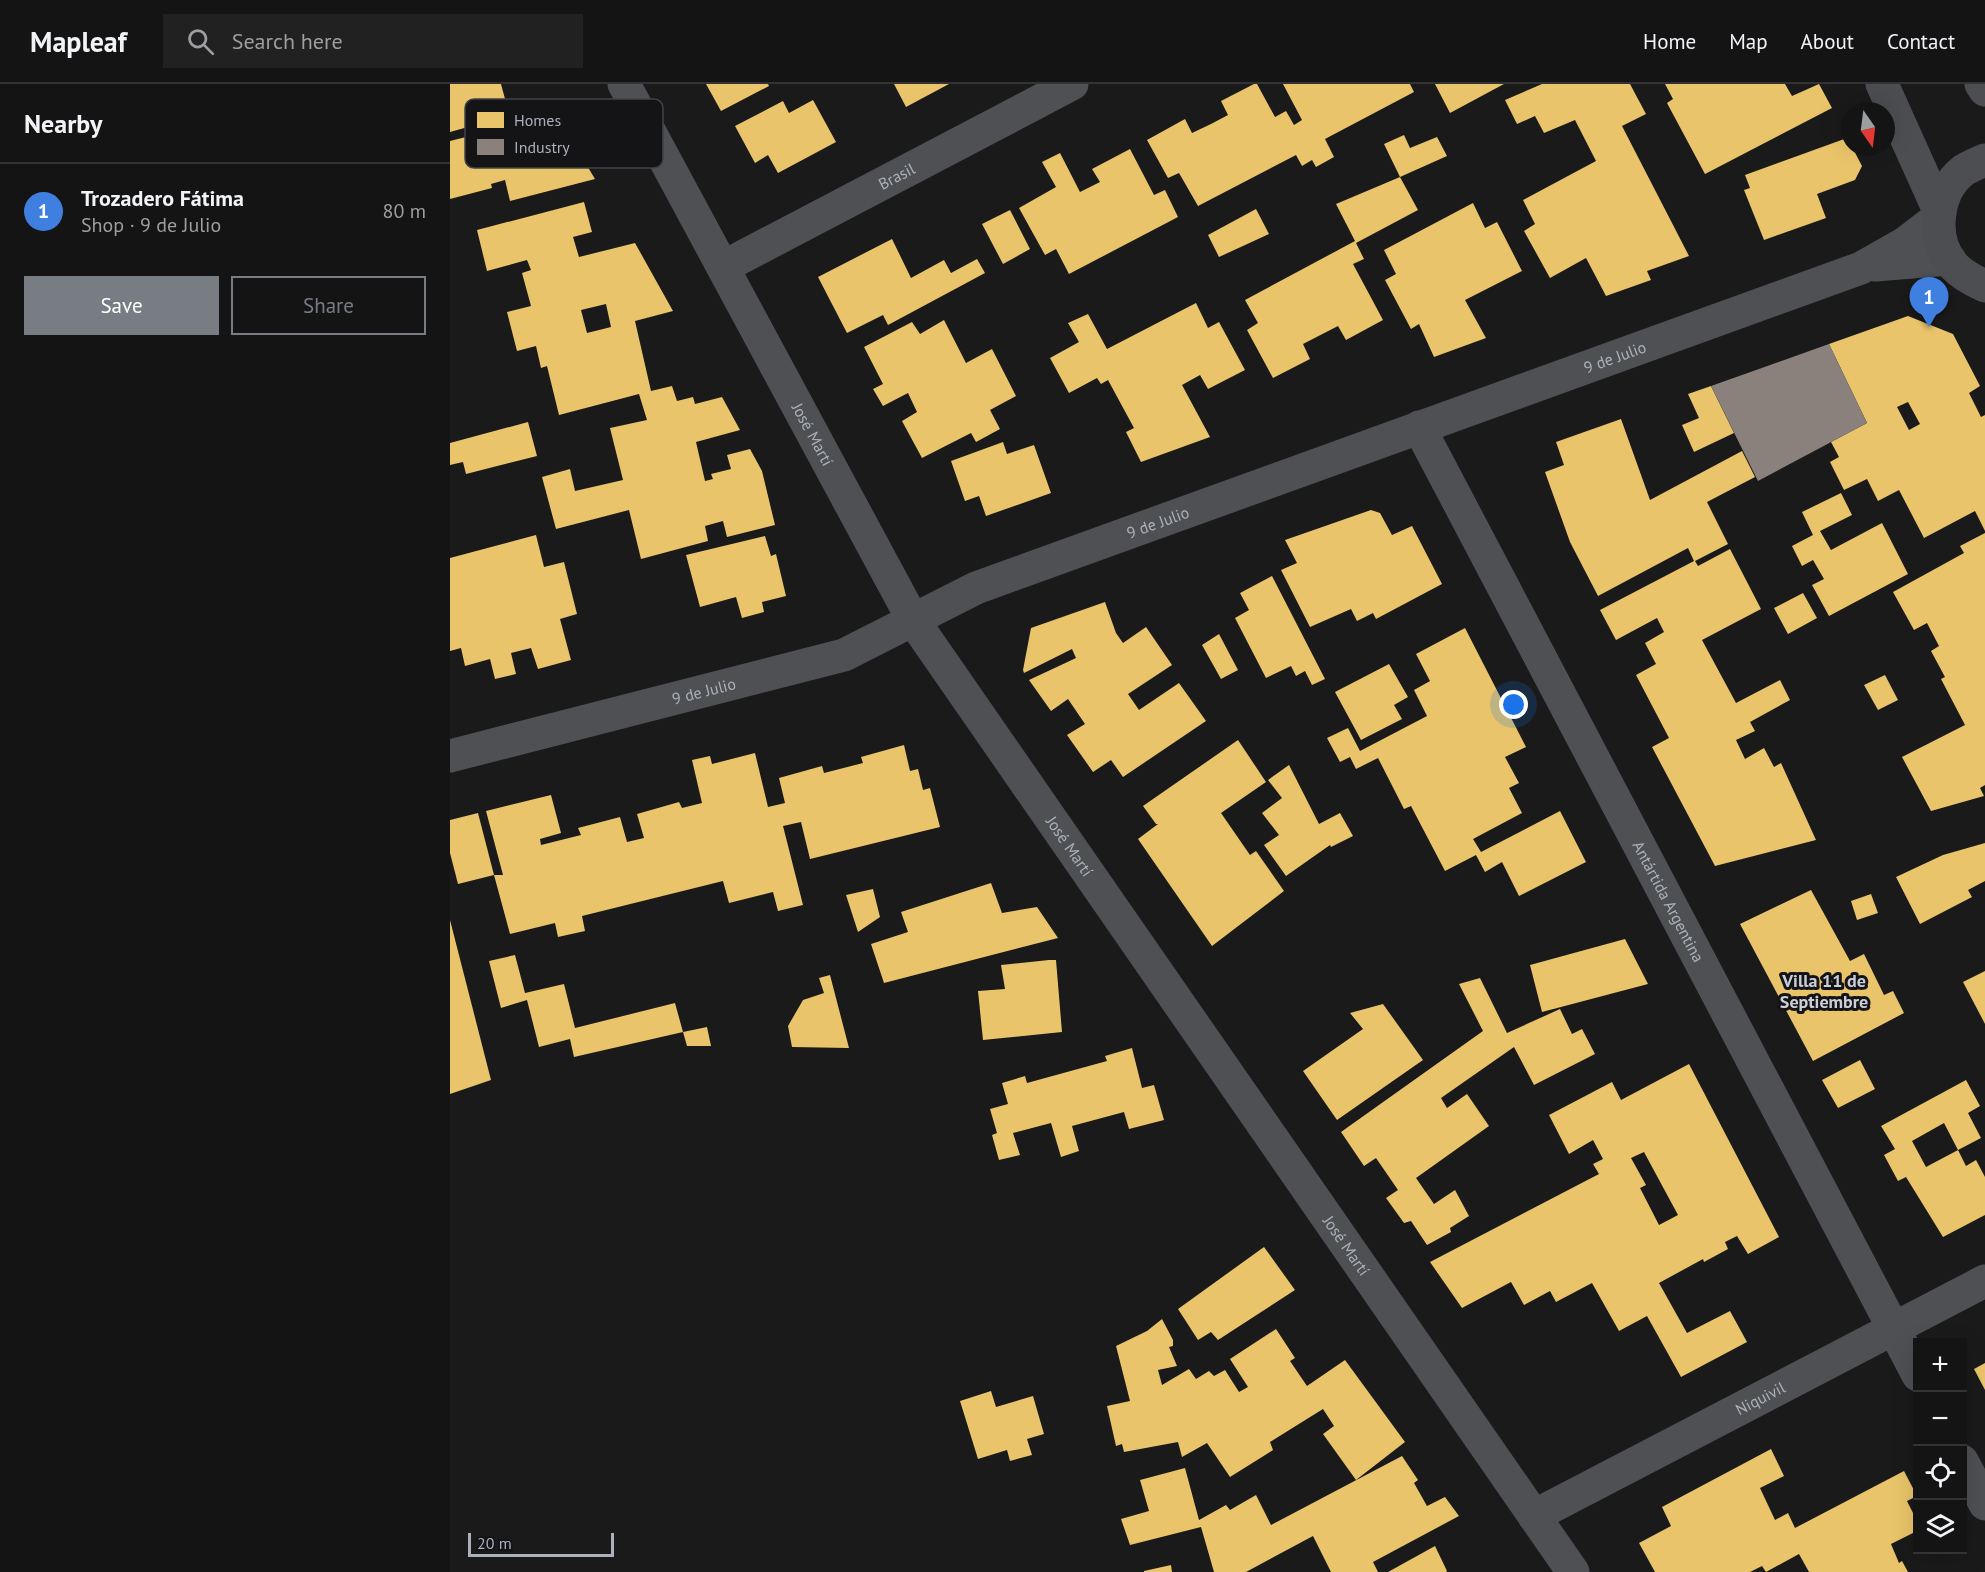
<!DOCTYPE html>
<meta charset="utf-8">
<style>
body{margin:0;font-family:"PT Sans",sans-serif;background:#212122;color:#f1f3f6}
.controls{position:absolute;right:18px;bottom:18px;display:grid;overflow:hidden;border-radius:0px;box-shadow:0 6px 24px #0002}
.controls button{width:54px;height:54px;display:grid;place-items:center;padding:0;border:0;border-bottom:2px solid #333334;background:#141414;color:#f1f3f6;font:30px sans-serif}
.compass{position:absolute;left:1391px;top:18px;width:54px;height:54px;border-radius:50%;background:#141414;box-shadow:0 6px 24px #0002;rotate:166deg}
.scale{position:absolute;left:18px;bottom:15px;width:146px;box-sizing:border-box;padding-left:6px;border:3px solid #abb0bb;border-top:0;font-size:16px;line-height:21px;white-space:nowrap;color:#abb0bb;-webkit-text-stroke:4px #141417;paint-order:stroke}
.you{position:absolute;left:1064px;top:621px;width:21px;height:21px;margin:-15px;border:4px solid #fff;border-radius:50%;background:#1a73e8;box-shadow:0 0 0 9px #1a73e833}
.badge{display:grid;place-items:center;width:39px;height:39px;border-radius:50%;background:#787c83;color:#fff;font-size:20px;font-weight:700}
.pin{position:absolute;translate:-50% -50px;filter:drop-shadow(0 2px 3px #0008)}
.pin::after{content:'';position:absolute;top:32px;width:21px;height:18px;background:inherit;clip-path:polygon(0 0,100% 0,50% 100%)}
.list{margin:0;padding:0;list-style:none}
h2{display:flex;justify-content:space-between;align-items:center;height:78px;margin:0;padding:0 24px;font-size:26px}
h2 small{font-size:20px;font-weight:400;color:#9d9ea0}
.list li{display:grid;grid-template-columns:39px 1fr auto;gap:18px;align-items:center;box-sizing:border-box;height:96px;padding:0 24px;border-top:2px solid #333334}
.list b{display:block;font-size:22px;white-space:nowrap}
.list p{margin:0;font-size:20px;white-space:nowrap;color:#9d9ea0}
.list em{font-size:20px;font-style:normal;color:#9d9ea0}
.actions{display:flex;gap:12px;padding:18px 24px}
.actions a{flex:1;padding:14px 0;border:2px solid #787c83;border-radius:0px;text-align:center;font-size:21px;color:#787c83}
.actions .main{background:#787c83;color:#fff}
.icon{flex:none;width:33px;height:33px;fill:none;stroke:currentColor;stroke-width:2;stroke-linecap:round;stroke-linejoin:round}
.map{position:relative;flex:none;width:1535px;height:1488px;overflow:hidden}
header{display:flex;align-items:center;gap:36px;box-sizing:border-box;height:84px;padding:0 30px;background:#141414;border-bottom:2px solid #333334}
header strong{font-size:28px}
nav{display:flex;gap:33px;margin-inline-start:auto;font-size:21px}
.search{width:420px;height:54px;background:#212122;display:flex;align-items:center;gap:15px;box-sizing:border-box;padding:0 21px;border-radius:0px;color:#9d9ea0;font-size:22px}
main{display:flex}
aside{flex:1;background:#141414}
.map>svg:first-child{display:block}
.homes{fill:#e9c46a;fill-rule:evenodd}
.industry{fill:#8a817c}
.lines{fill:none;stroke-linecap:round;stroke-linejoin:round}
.street{stroke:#4e5053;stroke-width:33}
.secondary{stroke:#4d4e52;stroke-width:33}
.labels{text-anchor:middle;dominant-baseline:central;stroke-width:6;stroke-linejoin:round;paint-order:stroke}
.street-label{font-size:16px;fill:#abb0bb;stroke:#141417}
.neighbourhood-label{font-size:18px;font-weight:bold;fill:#cccfd7;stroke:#141417}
.key{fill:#141417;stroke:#414348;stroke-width:1.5}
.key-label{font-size:16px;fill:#abb0bb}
</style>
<header>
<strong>Mapleaf</strong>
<div class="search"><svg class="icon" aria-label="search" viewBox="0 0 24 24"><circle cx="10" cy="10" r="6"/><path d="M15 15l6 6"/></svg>Search here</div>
<nav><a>Home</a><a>Map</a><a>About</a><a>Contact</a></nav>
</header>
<main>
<aside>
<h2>Nearby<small></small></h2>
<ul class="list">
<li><span class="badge" style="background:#3f7fe0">1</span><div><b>Trozadero Fátima</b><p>Shop · 9 de Julio</p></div><em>80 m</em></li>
</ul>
<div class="actions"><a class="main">Save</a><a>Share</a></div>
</aside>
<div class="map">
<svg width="1535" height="1488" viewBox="0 0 1535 1488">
<rect width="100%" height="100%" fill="#1a1a1a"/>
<g class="homes">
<polygon points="0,0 51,0 65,52 85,46 93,79 130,70 145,95 60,117 55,96 41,100 42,104 0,115 0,57 20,52 18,43 0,48"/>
<polygon points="256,0 318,0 319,2 271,27"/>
<polygon points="444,0 499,0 456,23"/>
<polygon points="804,0 807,0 825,33 836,27 844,41 852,36 833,0 960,0 964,8 875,55 884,73 866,83 862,76 852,82 846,71 748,122 729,89 718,94 697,56 735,35 742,49 761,40 778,31 771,17"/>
<polygon points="985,0 1054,0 1000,29"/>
<polygon points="1092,0 1180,0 1196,30 1172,42 1239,172 1197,187 1201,196 1156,212 1136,174 1100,194 1074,147 1085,140 1073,116 1146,77 1125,36 1094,49 1085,32 1067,40 1055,16"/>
<polygon points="1215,0 1335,0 1342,12 1369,0 1382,24 1255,90 1217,19 1223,15"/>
<polygon points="363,16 386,58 328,89 318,71 305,79 285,42 333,17 339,29"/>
<polygon points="954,51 960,64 987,53 997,72 950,93 968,126 906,159 914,175 903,180 933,236 896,256 888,242 853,260 860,275 823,294 797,246 808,239 795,216 905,157 886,120 950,93 934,60"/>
<polygon points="1397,54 1400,63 1402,63 1412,82 1405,96 1367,110 1376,134 1314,156 1294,106 1300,104 1295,91"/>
<polygon points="680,65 704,111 715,106 728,133 619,190 606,165 595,171 569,124 606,103 592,78 610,69 630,108 650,98 642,85"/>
<path d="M134,118L142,148L123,153L129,173L185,159L223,227L185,237L201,307L222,302L227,317L243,313L245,320L272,313L290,346L246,358L255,397L263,395L261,390L281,385L277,371L300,365L312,387L325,441L277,453L273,437L255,442L258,457L191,475L179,426L106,445L92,393L120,385L125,407L173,396L160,344L197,336L189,310L109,331L97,282L91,284L86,262L67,267L57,228L81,222L72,189L81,186L77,176L37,187L27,146ZM156,220L161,243L137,249L131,226Z"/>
<polygon points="1023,119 1035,144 1047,138 1072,187 1015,216 1036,254 984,273 969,240 961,245 935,196 946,190 934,166"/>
<polygon points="806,125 819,150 769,173 758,151"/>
<polygon points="560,126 580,165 553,180 532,140"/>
<polygon points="442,155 461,194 494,176 501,189 527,175 535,189 438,241 433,231 397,249 368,193"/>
<polygon points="746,219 758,244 769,238 795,286 758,305 750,291 732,301 760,353 691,378 676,348 684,344 658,296 651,300 647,294 619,309 600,274 629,258 618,239 638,230 657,265"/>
<path d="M1458,232L1503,250L1530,302L1519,309L1531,333L1535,331V447L1525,427L1474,454L1449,406L1428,417L1417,395L1394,406L1380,378L1389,373L1381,358L1417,339L1379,260ZM1458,318L1470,340L1459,346L1447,323Z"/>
<polygon points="494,236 516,279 542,265 566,312 540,326 550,345 526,358 521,349 472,374 452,337 467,328 458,309 433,322 423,305 433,300 414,263 462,238 470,250"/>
<polygon points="1261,302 1284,349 1244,368 1232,341 1249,334 1238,310"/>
<polygon points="1171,335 1200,416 1292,367 1305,393 1257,418 1278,460 1245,477 1248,482 1280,465 1311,525 1252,556 1286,619 1330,596 1340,616 1300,638 1305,647 1286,656 1295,675 1314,664 1324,683 1331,679 1366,756 1265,782 1202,663 1219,654 1186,591 1206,580 1195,559 1214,548 1207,534 1166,556 1150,526 1244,477 1238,464 1148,512 1120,458 1095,388 1114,381 1106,358"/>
<polygon points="78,338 87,372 16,390 13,378 0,381 0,359"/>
<polygon points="553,358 557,370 584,361 601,409 536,432 529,412 515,417 501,377"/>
<polygon points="1391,409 1402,431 1370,447 1381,466 1432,439 1458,490 1379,532 1362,501 1374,495 1363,476 1352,482 1342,462 1363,451 1352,428"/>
<polygon points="921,426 930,429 942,451 962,442 992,500 926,535 923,529 907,537 901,525 860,543 831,486 847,479 835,456"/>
<polygon points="1535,449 1535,701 1530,704 1534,712 1481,727 1452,673 1515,641 1491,595 1495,593 1481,567 1489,562 1477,539 1464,546 1443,508 1514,469 1510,462"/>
<polygon points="86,451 94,483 114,478 127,530 110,535 121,576 88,585 81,564 61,569 66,590 45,595 40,575 15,582 11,564 0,567 0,474"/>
<polygon points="315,452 321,472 326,470 336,512 312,518 314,528 292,534 286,513 250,523 236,471"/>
<polygon points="822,492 875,595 862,601 855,587 846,592 841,582 816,594 785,534 799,526 790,509"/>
<polygon points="1353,509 1367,534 1338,550 1324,524"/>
<polygon points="655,518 666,549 673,559 696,543 722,581 678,610 689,626 729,599 756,637 673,693 661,676 643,688 617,651 635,640 618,615 601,627 579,596 626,574 622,565 574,589 573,586 581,544"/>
<polygon points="1015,544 1076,663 1055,673 1069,699 1059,704 1072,729 1023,755 1031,768 1110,727 1136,778 1069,812 1052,778 1035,788 1026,771 995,787 961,722 954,725 928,674 906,685 900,673 890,678 877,654 898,644 910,667 977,632 964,606 980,597 966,570"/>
<polygon points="769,550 788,586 771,595 752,561"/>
<polygon points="939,580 958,613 944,621 952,635 911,656 885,608"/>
<polygon points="1435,591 1448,616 1428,626 1414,601"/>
<polygon points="788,656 816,698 771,729 800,771 806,767 834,807 762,862 688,755 708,740 706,740 693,722"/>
<polygon points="454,661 460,687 468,685 473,706 480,704 490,743 360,775 351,738 333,742 353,821 328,827 323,808 279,819 273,797 132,832 135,847 108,853 105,839 60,850 44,791 53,791 36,727 101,711 111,749 90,755 91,761 131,751 128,744 170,733 177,758 194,754 187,730 229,718 232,724 252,719 242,676 260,672 262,680 305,669 318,723 335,719 329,694 372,682 374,689 413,679 411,673"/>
<polygon points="839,681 869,740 890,729 903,752 881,763 880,761 836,792 814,761 829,751 812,729 832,714 818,696"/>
<polygon points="28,729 44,791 8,800 0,769 0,736"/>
<polygon points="1535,759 1535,797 1518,806 1522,813 1470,840 1446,793 1493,771"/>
<polygon points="541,799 552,829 587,823 608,854 434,899 421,860 458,848 451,828"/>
<polygon points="423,805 430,833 408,848 396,811"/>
<polygon points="1361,806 1400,877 1414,870 1434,911 1443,907 1454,929 1363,977 1290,840"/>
<polygon points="1421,810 1428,829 1407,836 1401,817"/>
<polygon points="0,836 41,996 0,1010"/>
<polygon points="1175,855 1198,900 1092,928 1080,881"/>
<polygon points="65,871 75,909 114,900 125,944 225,919 233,948 124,973 120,955 89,963 77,916 51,924 39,877"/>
<polygon points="599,876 606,876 612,948 533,956 528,907 555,905 551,881"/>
<polygon points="1535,887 1535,940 1513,898"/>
<polygon points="380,891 399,964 342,963 338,942 353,916 374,909 369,894"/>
<polygon points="1030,894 1057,949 1110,925 1122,950 1132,945 1145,970 1084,1001 1064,963 991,1014 997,1024 1017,1010 1039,1042 966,1094 984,1120 1005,1106 1019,1132 1000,1144 1001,1148 977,1161 961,1137 954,1139 936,1114 948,1106 926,1074 914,1082 891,1048 1033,947 1009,900"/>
<polygon points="933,920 973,976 887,1036 853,987 913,945 900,929"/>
<polygon points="257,943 261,962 237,962 233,948"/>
<polygon points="682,964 692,1004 704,1001 714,1036 679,1045 674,1028 622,1042 629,1067 611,1073 601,1039 563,1049 570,1071 549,1076 542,1051 547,1049 540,1025 558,1020 552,999 575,992 577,999 657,977 655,972"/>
<polygon points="1410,976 1425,1005 1388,1024 1372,996"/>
<path d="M1239,980L1329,1153L1298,1170L1287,1152L1275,1158L1278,1165L1254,1178L1253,1175L1209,1199L1237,1249L1280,1227L1297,1258L1231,1293L1197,1232L1169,1247L1142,1199L1106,1218L1100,1207L1074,1221L1061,1198L1012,1224L980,1178L1149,1090L1143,1080L1153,1075L1143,1056L1119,1070L1099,1031L1162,998L1171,1016ZM1194,1068L1228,1131L1209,1141L1190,1104L1196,1101L1181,1074Z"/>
<path d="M1516,996L1530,1022L1518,1029L1531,1054L1508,1066L1516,1082L1526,1076L1535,1093V1131L1493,1153L1456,1093L1448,1097L1434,1071L1445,1065L1431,1042ZM1494,1039L1508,1066L1476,1083L1462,1057Z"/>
<polygon points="814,1163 845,1206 768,1256 761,1248 748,1256 728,1225"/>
<polygon points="712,1235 723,1256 723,1262 719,1263 727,1282 708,1286 712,1301 739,1285 746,1295 759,1287 764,1292 775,1286 789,1308 798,1303 780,1275 826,1245 845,1274 840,1277 857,1302 895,1276 955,1358 906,1396 873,1350 884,1342 873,1325 820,1358 823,1366 780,1393 757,1359 732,1373 728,1358 674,1368 672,1360 666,1362 657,1322 680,1317 666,1262 697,1247"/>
<polygon points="1535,1279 1535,1306 1524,1285"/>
<polygon points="541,1307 546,1323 583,1312 594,1350 577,1355 582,1371 560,1377 557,1366 528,1375 510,1317"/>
<polygon points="1321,1365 1334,1392 1310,1404 1325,1436 1338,1429 1345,1444 1454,1387 1467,1412 1457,1417 1467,1437 1467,1447 1441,1460 1449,1479 1452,1477 1458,1488 1359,1488 1349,1470 1316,1488 1312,1482 1300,1488 1205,1488 1189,1459 1221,1442 1212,1423"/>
<polygon points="952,1372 968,1396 964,1399 977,1422 995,1413 1009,1432 923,1478 928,1488 881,1488 863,1452 796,1488 764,1488 751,1443 680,1461 671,1435 699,1427 690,1396 735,1384 749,1436 776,1421 780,1426 806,1411 821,1441"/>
<polygon points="985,1462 997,1487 996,1488 938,1488"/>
<polygon points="721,1481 722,1488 694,1488 694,1487"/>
</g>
<polygon class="industry" points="1379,260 1417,339 1308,397 1261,302"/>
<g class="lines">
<g class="street">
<path id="s1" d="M174,0L463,536L1123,1488"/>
<polyline points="1425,181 1499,175"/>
<path id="s2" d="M273,183L622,0"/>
<path id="s3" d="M969,343L1468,1291"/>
<path id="s4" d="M0,672L394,571L526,504L1411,184L1455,159L1489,133"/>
<polyline points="1512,1377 1535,1420"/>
<path id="s5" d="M1084,1432L1535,1197"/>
</g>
<g class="secondary">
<polyline points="1432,0 1490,129"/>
<polyline points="1531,0 1535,6"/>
<path d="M1535,76C1528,79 1521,82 1514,86C1486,107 1480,155 1504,182C1512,191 1524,197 1535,202"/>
</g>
</g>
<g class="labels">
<g class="street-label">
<text stroke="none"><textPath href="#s2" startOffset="196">Brasil</textPath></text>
<text stroke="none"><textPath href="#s4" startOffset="1234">9 de Julio</textPath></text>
<text stroke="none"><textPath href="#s1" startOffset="398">José Martí</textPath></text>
<text stroke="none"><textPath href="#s4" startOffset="748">9 de Julio</textPath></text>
<text stroke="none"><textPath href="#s4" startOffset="262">9 de Julio</textPath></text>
<text stroke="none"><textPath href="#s1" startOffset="884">José Martí</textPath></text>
<text stroke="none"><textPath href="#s3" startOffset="536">Antártida Argentina</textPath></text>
<text stroke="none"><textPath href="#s1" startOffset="1370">José Martí</textPath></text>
<text stroke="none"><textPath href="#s5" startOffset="255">Niquivil</textPath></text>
</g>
<g class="neighbourhood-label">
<text x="1374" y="896">Villa 11 de<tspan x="1374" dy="21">Septiembre</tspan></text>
</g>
</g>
<rect x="15" y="15" width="198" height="69" rx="9" class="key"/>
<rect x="27" y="28" width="27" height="16" fill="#e9c46a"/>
<rect x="27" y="55" width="27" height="16" fill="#8a817c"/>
<g class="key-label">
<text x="64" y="42">Homes</text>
<text x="64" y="69">Industry</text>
</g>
</svg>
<div class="controls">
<button>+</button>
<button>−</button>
<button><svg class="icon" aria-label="locate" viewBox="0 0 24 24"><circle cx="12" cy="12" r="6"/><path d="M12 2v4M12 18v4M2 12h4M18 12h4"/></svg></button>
<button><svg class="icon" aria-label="layers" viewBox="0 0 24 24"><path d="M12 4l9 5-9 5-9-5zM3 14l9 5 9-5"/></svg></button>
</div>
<svg class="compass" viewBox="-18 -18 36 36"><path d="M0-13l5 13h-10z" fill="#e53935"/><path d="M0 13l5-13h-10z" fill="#9d9ea0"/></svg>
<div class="scale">20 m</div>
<div class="you"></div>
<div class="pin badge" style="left:1479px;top:243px;background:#3f7fe0">1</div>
</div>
</main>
